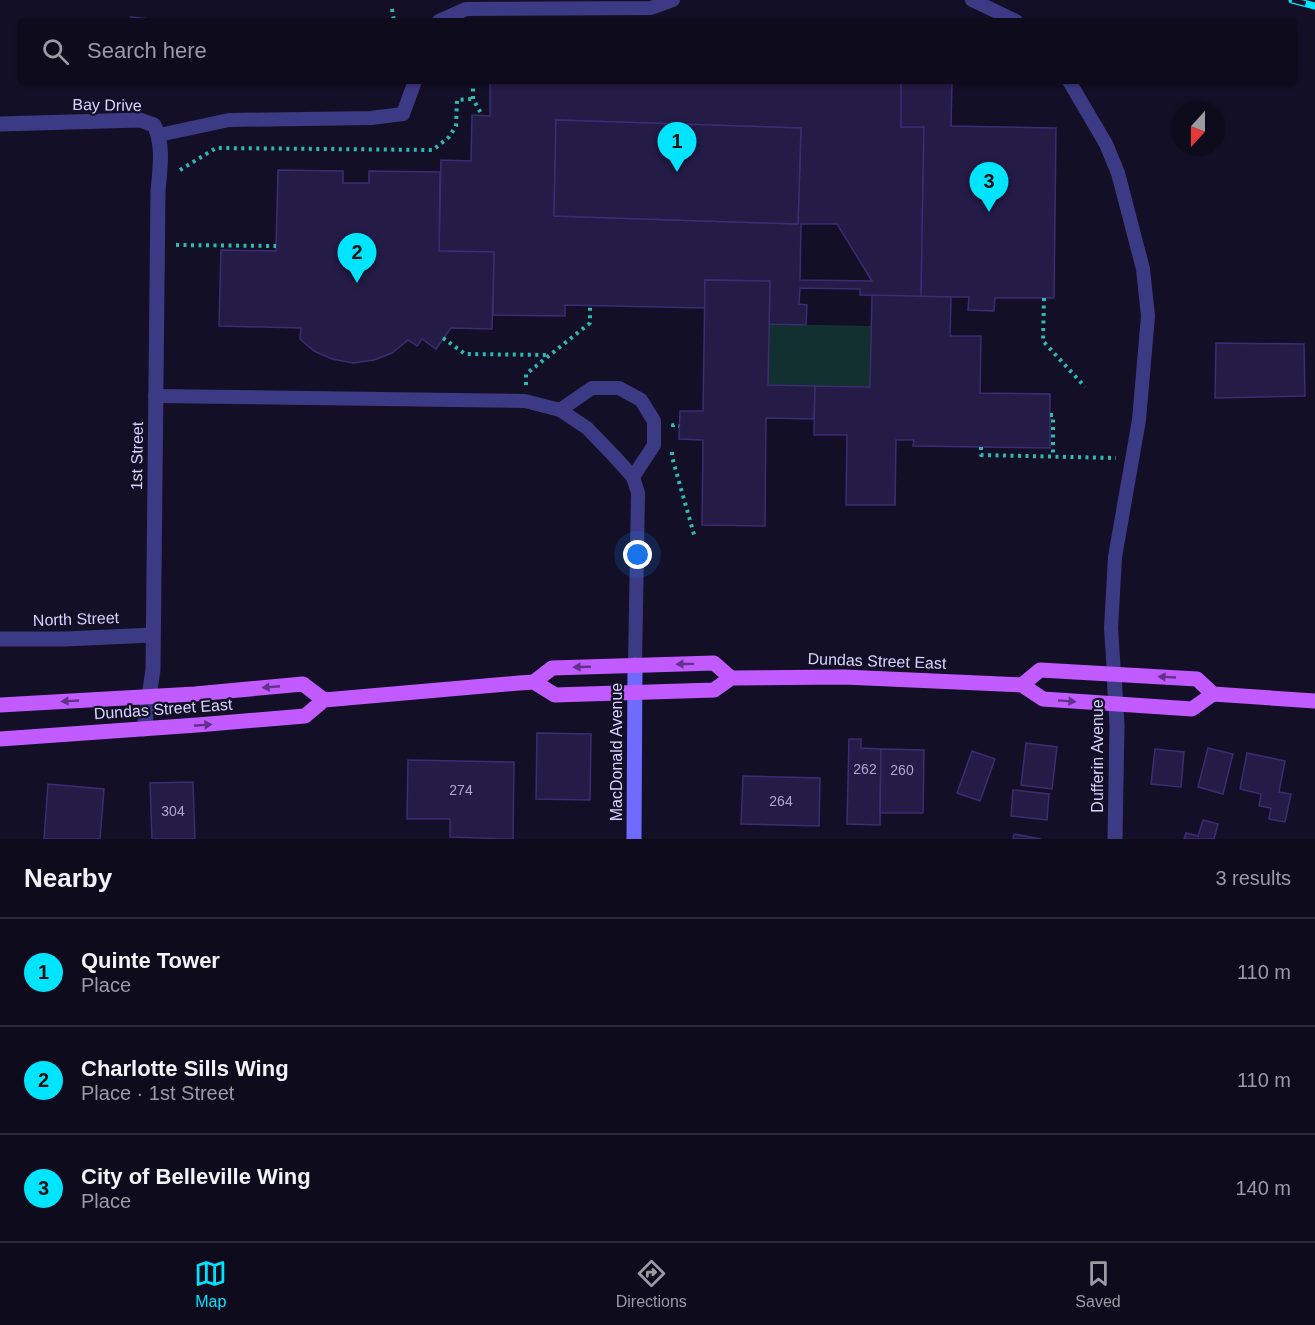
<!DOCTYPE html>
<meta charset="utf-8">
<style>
body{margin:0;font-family:Helvetica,sans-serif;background:#171425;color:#f1f3f6}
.compass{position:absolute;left:1171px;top:102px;width:54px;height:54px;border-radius:50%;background:#0e0b1c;box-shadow:0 2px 4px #0004;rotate:201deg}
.you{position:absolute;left:638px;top:555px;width:21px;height:21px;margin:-15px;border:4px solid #fff;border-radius:50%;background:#1a73e8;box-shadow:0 0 0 9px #1a73e833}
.badge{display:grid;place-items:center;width:39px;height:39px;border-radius:50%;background:#00e5ff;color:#111;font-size:20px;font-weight:700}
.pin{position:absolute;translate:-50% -50px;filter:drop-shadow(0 2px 3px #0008)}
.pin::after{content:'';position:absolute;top:32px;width:21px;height:18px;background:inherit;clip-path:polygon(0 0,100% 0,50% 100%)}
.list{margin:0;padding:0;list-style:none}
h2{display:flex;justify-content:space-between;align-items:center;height:78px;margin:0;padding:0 24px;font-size:26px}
h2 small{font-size:20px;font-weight:400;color:#9b9ba3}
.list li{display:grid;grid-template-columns:39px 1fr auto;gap:18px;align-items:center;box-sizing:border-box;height:108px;padding:0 24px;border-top:2px solid #2e2b3b}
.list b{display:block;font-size:22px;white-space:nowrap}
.list p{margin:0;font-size:20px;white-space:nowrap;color:#9b9ba3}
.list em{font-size:20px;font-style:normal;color:#9b9ba3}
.icon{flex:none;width:33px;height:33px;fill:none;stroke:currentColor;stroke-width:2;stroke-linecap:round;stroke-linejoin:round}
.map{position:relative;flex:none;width:1315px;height:839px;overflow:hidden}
.search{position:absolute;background:#0e0b1c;box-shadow:0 2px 4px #0004;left:18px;right:18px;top:18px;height:66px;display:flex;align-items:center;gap:15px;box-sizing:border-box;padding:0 21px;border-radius:6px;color:#9b9ba3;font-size:22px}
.sheet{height:402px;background:#0e0b1c}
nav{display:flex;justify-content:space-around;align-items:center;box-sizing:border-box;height:84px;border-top:2px solid #2e2b3b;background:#0e0b1c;font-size:16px;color:#9b9ba3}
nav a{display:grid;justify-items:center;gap:3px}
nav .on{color:#00e5ff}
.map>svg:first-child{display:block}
.green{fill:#12302f}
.building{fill:#241b47;stroke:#3b2d73;stroke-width:1.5;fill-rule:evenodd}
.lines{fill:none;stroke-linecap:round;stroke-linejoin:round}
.path{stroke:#2fb8b0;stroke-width:4;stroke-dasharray:3 4.5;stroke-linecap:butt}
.lane{stroke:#3d3a85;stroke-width:14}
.street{stroke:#3d3a85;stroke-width:15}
.secondary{stroke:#6f6bff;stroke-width:15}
.primary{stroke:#c25bff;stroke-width:15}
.rail-casing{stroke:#00e5ff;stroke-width:7}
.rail{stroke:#130f26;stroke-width:4.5;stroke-dasharray:14;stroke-linecap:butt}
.oneway{fill:#623188}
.labels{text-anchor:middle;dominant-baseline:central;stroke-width:4.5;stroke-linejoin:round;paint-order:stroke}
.number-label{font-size:14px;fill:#aca6d1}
.street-label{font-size:16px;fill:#d9d4ff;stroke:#130f26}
</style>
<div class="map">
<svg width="1315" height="839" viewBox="0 0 1315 839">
<rect width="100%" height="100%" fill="#130f26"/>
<polygon class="green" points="769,324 871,326 870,387 768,385"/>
<g class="building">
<polygon points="131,17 160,20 160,21 131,21"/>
<path d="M490,81H901V127H924L921,297L860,295V289L800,288L799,304L807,305L806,325L769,324L770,281L705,280V308L565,305V316L493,315L494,252L439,251L441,160L471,161L472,115L490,116ZM556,120L801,128L798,224L554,216ZM801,224H837L872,281L800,280Z"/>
<polygon points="901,81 952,81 951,126 1056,128 1054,298 995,298 994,311 968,310 969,297 921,297 924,127 901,127"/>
<polygon points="556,120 801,128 798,224 554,216"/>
<polygon points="278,170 343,171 343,183 369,183 369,171 440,172 439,251 494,252 492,329 451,328 436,349 422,339 417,346 408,340 392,353 374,360 353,363 332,359 314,351 300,339 301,328 219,326 221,250 276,251"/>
<polygon points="705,280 770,281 768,385 815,386 814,419 766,418 765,526 702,525 703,440 679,439 680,411 703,411"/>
<polygon points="872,295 951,297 950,336 981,336 980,393 1050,394 1050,448 913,446 914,440 896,440 895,505 846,505 847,435 814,435 815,386 870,387"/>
<polygon points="1216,343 1304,344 1305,396 1215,398"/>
<polygon points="537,733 591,734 590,800 536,799"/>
<polygon points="849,739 861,739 861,748 881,749 880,825 847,824"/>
<polygon points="1026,743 1057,747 1052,789 1021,785"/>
<polygon points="1208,748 1233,754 1223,794 1198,787"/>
<polygon points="881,749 924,750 923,813 880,813"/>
<polygon points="1155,749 1184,752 1181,787 1151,784"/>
<polygon points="972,751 995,759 980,801 957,793"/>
<polygon points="1247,753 1285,761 1279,792 1291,794 1285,822 1269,819 1271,808 1259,806 1261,794 1240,789"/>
<polygon points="408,760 514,762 513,839 450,837 450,819 407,819"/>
<polygon points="743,776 820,778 819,826 741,824"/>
<polygon points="193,782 195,839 152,839 150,783"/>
<polygon points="48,784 104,789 100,839 44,839"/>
<polygon points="1013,790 1049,794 1047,820 1011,816"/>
<polygon points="1203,820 1218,824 1214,839 1184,839 1186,833 1198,836"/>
<polygon points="1014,834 1041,839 1013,839"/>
</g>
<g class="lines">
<g class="path">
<polyline points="392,9 394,21"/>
<polyline points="473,81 473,99 482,115"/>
<polyline points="180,170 216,148 433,150 449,137 456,126 457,100 473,99"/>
<polyline points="176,245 276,246"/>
<polyline points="1044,298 1043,341 1085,387"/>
<polyline points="443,338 465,354 548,355"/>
<polyline points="526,385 526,374 590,323 590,306"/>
<polyline points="1050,415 1053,415 1053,456"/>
<polyline points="673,427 673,425 679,426"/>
<polyline points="981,447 981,455 1116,458"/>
<polyline points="672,452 672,457 695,538"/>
</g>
<g class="lane">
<polyline points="972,0 1016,21"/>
<polyline points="439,21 466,9 651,8 673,0"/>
<polyline points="1069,81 1106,144 1118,173 1143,269 1148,316 1139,420 1115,557 1111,628 1114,674"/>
<polyline points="159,135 229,120 371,118 403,114 415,81"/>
<polyline points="155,396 525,401 560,410 587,428 614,456 633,477 638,493 635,665"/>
<polyline points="560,410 592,388 619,388 641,400 654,421 654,445 633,477"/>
</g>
<g class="street">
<path d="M0,124L140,120L154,125C164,145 160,168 158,191L153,670L144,729"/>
<polyline points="0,639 65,639 153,635"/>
<polyline points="1114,674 1117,726 1115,839"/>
</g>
<polyline class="secondary" points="634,839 635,665"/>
<g class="primary">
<polyline points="534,682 552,668 714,663 731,678"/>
<polyline points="1022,685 1040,670 1197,679 1213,694 1315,701"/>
<polyline points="0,705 195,694 303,684 324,700"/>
<polyline points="0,739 197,725 305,716 324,700 519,683 534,682 555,695 714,690 731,678 844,677 1022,685 1043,699 1192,709 1213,694"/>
</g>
<g class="rail-casing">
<polyline id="rail" points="1292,0 1315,6"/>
</g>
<use href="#rail" class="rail"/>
</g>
<defs><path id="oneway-solid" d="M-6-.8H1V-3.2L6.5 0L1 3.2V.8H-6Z" transform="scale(1.5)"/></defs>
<g class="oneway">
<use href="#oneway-solid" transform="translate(685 664) rotate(179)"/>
<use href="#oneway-solid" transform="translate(582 667) rotate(178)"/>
<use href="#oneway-solid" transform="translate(1167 677) rotate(-177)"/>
<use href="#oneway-solid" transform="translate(271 687) rotate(175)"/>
<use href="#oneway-solid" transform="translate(70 701) rotate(177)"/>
<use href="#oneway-solid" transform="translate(1067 701) rotate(4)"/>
<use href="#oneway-solid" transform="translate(203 725) rotate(-5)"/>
</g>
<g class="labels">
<g class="number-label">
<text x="865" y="769">262</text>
<text x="902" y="770">260</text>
<text x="461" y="790">274</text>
<text x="781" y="801">264</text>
<text x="173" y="811">304</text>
</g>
<g class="street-label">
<text transform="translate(107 105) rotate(1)">Bay Drive</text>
<text transform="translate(137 456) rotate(-89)">1st Street</text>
<text transform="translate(76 619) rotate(-2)">North Street</text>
<text transform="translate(877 661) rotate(2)">Dundas Street East</text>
<text transform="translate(163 709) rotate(-4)">Dundas Street East</text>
<text transform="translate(616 752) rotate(-90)">MacDonald Avenue</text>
<text transform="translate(1097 756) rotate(-90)">Dufferin Avenue</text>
</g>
</g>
</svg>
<svg class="compass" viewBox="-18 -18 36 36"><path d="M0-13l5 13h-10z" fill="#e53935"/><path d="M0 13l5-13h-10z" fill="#9b9ba3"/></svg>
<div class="you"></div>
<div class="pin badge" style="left:677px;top:172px">1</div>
<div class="pin badge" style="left:357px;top:283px">2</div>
<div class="pin badge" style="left:989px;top:212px">3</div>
<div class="search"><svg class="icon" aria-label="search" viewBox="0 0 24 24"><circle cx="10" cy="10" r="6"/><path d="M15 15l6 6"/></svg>Search here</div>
</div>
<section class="sheet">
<h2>Nearby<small>3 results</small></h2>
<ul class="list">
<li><span class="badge">1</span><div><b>Quinte Tower</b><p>Place</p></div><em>110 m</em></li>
<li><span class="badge">2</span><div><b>Charlotte Sills Wing</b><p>Place · 1st Street</p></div><em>110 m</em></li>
<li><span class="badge">3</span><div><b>City of Belleville Wing</b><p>Place</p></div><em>140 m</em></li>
</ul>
</section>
<nav>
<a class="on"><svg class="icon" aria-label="map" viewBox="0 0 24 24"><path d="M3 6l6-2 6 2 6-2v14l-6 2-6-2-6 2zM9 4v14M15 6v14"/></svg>Map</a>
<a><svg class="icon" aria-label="directions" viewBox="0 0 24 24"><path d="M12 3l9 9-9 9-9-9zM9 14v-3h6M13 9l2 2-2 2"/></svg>Directions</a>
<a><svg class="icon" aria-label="saved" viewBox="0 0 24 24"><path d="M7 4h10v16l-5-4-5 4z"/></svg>Saved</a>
</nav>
